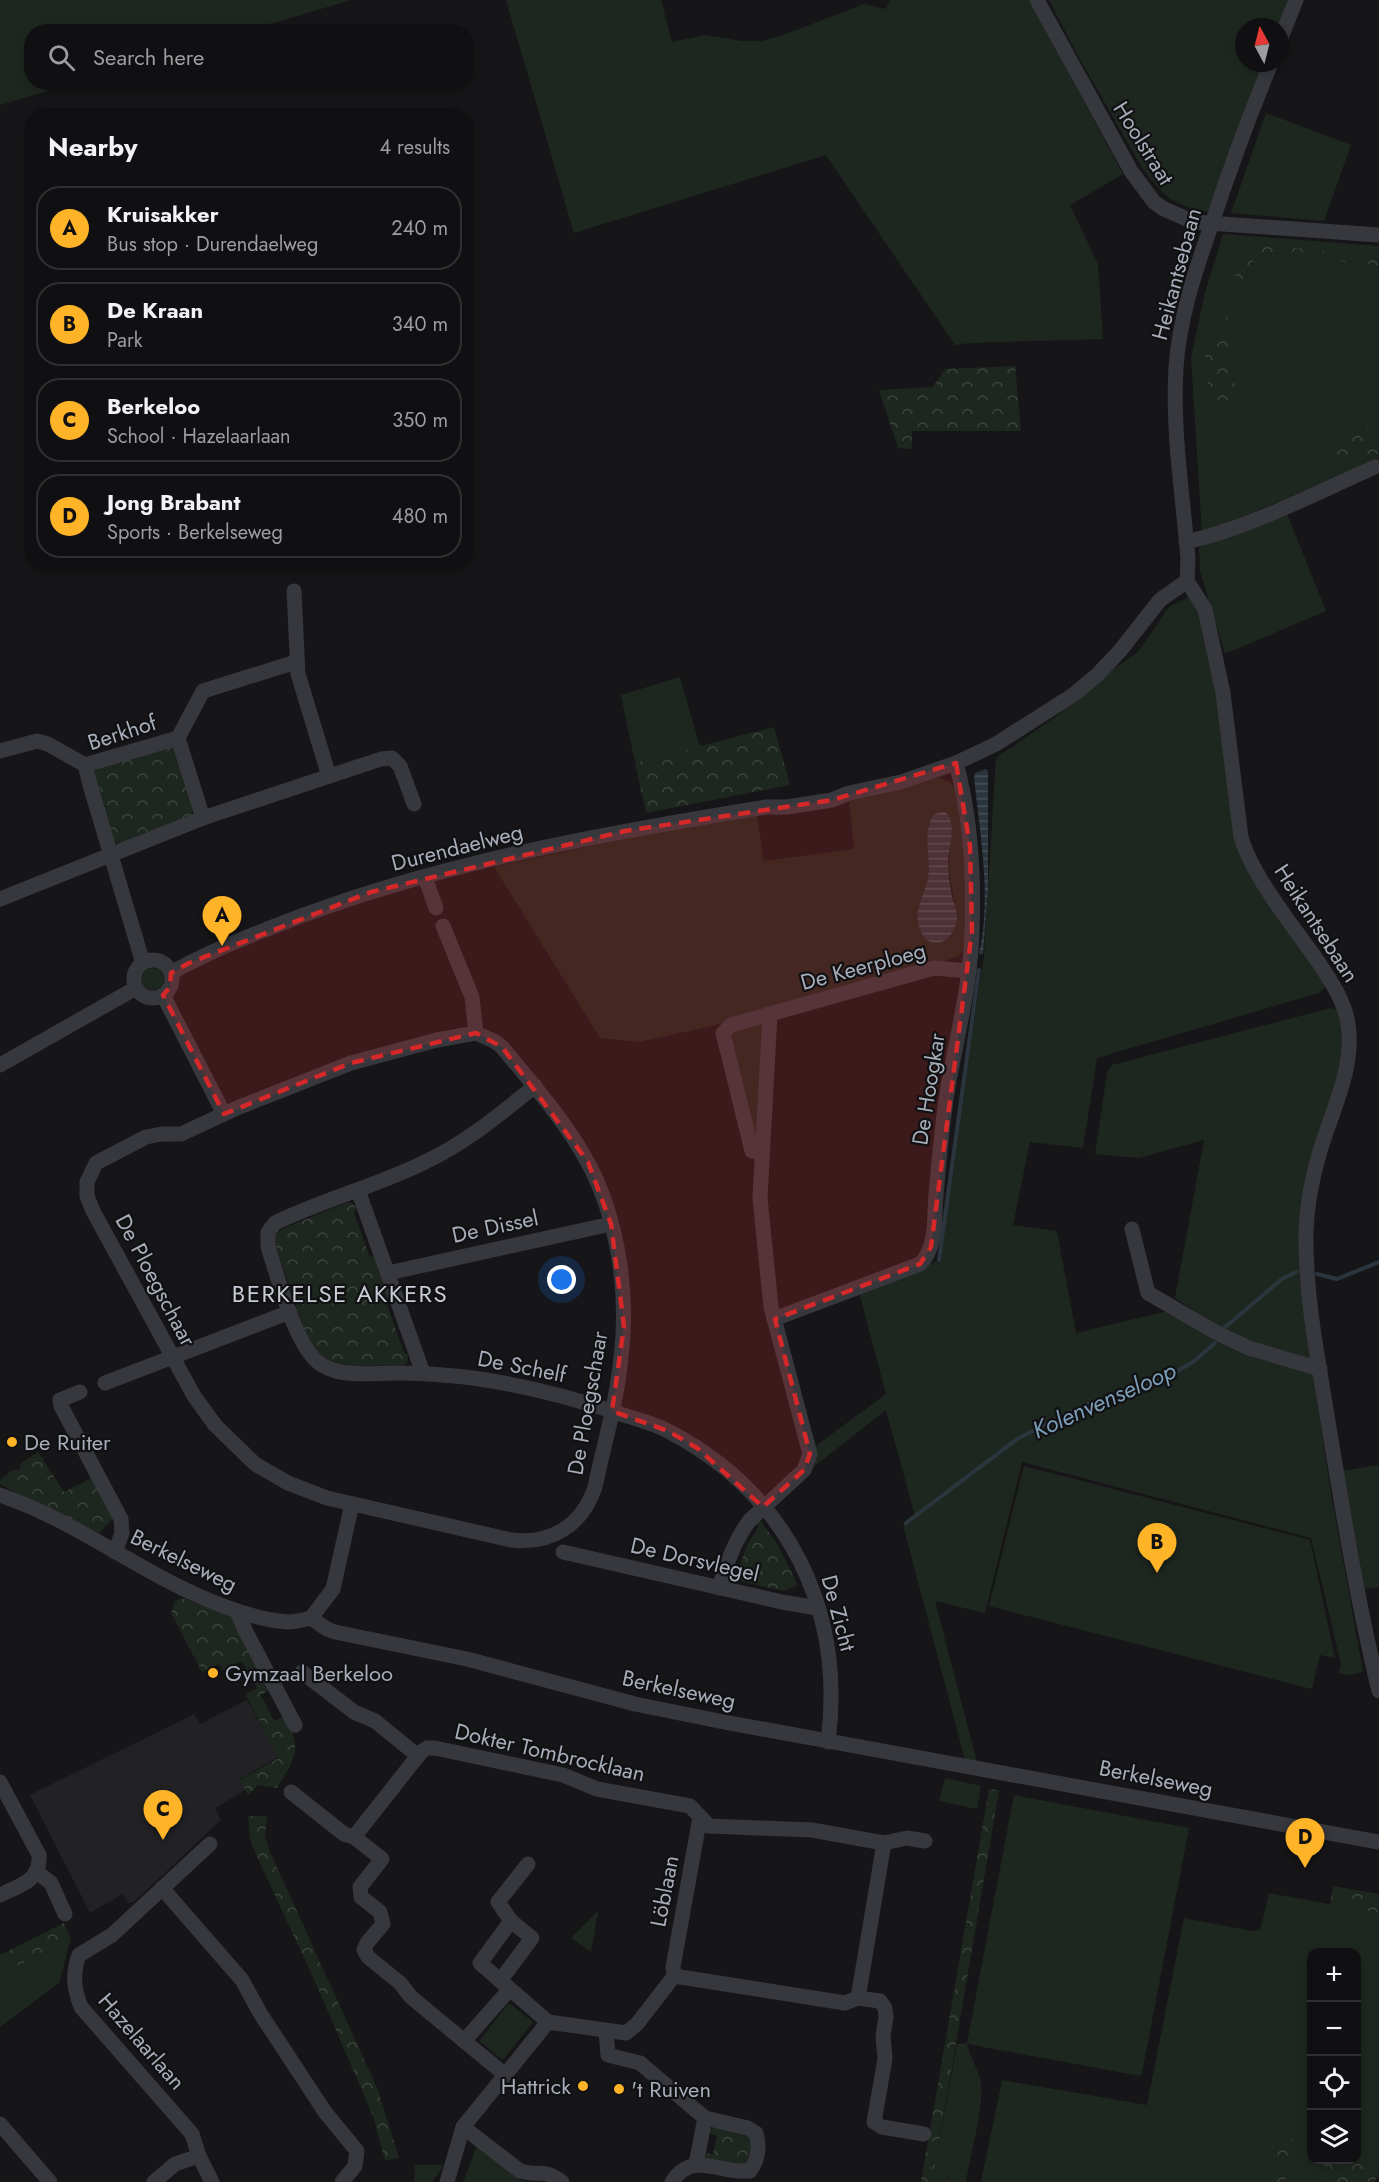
<!DOCTYPE html>
<meta charset="utf-8">
<style>
body{margin:0;font-family:Jost,sans-serif;background:#1e1e20;color:#f1f3f6}
.controls{position:absolute;right:18px;bottom:18px;display:grid;overflow:hidden;border-radius:12px;box-shadow:0 3px 9px #0003}
.controls button{width:54px;height:54px;display:grid;place-items:center;padding:0;border:0;border-bottom:2px solid #303032;background:#101012;color:#f1f3f6;font:30px sans-serif}
.compass{position:absolute;left:1235px;top:18px;width:54px;height:54px;border-radius:50%;background:#101012;box-shadow:0 3px 9px #0003;rotate:353deg}
.you{position:absolute;left:562px;top:1280px;width:21px;height:21px;margin:-15px;border:4px solid #fff;border-radius:50%;background:#1a73e8;box-shadow:0 0 0 9px #1a73e833}
.badge{display:grid;place-items:center;width:39px;height:39px;border-radius:50%;background:#ffb327;color:#111;font-size:20px;font-weight:700}
.pin{position:absolute;translate:-50% -50px;filter:drop-shadow(0 2px 3px #0008)}
.pin::after{content:'';position:absolute;top:32px;width:21px;height:18px;background:inherit;clip-path:polygon(0 0,100% 0,50% 100%)}
.list{margin:0;padding:0;list-style:none}
h2{display:flex;justify-content:space-between;align-items:center;height:78px;margin:0;padding:0 24px;font-size:26px}
h2 small{font-size:20px;font-weight:400;color:#9c9d9f}
.list li{display:grid;grid-template-columns:39px 1fr auto;gap:18px;align-items:center;box-sizing:border-box;height:84px;margin:0 12px 12px;padding:0 12px;border:2px solid #303032;border-radius:24px}
.list b{display:block;font-size:22px;white-space:nowrap}
.list p{margin:0;font-size:20px;white-space:nowrap;color:#9c9d9f}
.list em{font-size:20px;font-style:normal;color:#9c9d9f}
.icon{flex:none;width:33px;height:33px;fill:none;stroke:currentColor;stroke-width:2;stroke-linecap:round;stroke-linejoin:round}
.map{position:relative;flex:none;width:1379px;height:2182px;overflow:hidden}
.search{position:absolute;background:#101012;box-shadow:0 3px 9px #0003;left:24px;top:24px;width:450px;height:66px;display:flex;align-items:center;gap:15px;box-sizing:border-box;padding:0 21px;border-radius:24px;color:#9c9d9f;font-size:22px}
.panel{position:absolute;background:#101012;box-shadow:0 3px 9px #0003;left:24px;top:108px;width:450px;height:462px;border-radius:24px}
.map>svg:first-child{display:block}
.built{fill:#222225}
.green{fill:#1e271f;fill-rule:evenodd}
.forest{fill:url(#forest-crowns)}
.water{fill:url(#water-rules)}
.lines{fill:none;stroke-linecap:round;stroke-linejoin:round}
.stream{stroke:#2b353d;stroke-width:4}
.minor{stroke:#37383e;stroke-width:15}
.marked{fill:#d62828;fill-opacity:0.2;stroke:#d62828;stroke-width:4.5;stroke-dasharray:12 8;stroke-linejoin:round}
.poi-dot{fill:#ffb327;stroke:#111113;stroke-width:2}
.labels{text-anchor:middle;dominant-baseline:central;stroke-width:4.5;stroke-linejoin:round;paint-order:stroke}
.street-label{font-size:22px;fill:#a7adb9;stroke:#111113}
.poi-label{font-size:22px;fill:#a7adb9;stroke:#111113;text-anchor:start}
.neighbourhood-label{font-size:24px;letter-spacing:1.5px;fill:#c8ccd5;stroke:#111113}
.water-label{font-size:24px;font-style:italic;fill:#7b9cb7;stroke:#111113}
</style>
<div class="map">
<svg width="1379" height="2182" viewBox="0 0 1379 2182">
<defs>
<pattern id="forest-crowns" width="20" height="18" patternUnits="userSpaceOnUse" patternTransform="scale(1.5)"><rect width="20" height="18" fill="#1e271f"/><path d="M2 6a3 3 0 1 1 6 0M12 15a3 3 0 1 1 6 0" fill="none" stroke="#3c443d"/></pattern>
<pattern id="water-rules" width="6" height="5" patternUnits="userSpaceOnUse" patternTransform="scale(1.5)"><rect width="6" height="5" fill="#2b353d"/><path d="M0 2.5h6" fill="none" stroke="#475057"/></pattern>
</defs>
<rect width="100%" height="100%" fill="#161618"/>
<polygon class="built" points="247,1700 279,1757 240,1779 245,1790 215,1808 221,1820 134,1902 128,1903 123,1894 90,1913 30,1795 194,1714 200,1724"/>
<g class="green">
<polygon points="0,0 351,0 246,31 32,32 32,82 75,83 0,105"/>
<polygon points="506,0 661,0 672,42 705,35 742,41 762,41 786,34 864,4 886,9 890,0 1029,0 1123,174 1070,205 1098,264 1103,339 969,343 955,345 826,155 574,233"/>
<path d="M1049,0H1290L1280,27H1244V63H1266L1208,212C1173,206 1162,195 1141,166L1078,56Z"/>
<polygon points="1266,113 1351,145 1324,221 1231,213"/>
<path d="M1223,234L1379,246V257L1245,242L1243,280C1249,265 1252,258 1268,252L1379,266V445L1339,470L1379,453V459L1202,534L1191,359L1204,296Z"/>
<polygon points="1286,511 1326,611 1225,654 1200,571 1199,548 1207,542"/>
<polygon points="1189,597 1200,614 1222,722 1234,835 1326,987 1319,993 1097,1058 1083,1148 1030,1142 1013,1225 1057,1231 1076,1333 1168,1311 1216,1341 1227,1332 1175,1298 1204,1140 1139,1158 1095,1154 1107,1073 1112,1065 1331,1008 1337,1010 1341,1021 1343,1055 1309,1175 1311,1358 1330,1488 1363,1672 1350,1675 1338,1673 1341,1664 1311,1538 1022,1462 985,1613 935,1601 977,1762 965,1760 903,1525 915,1516 886,1410 812,1468 817,1445 886,1394 859,1292 938,1261 984,955 996,758 1061,713 1112,670 1138,652 1169,607"/>
<polygon points="680,677 700,747 635,763 621,695"/>
<path d="M938,777L950,782L956,789L967,871L966,947L958,957L713,1026L639,1042L600,1038L494,867L622,839L757,815L764,861L854,849L849,800L901,789ZM944,811L951,835L948,867L957,917L919,910C922,899 927,888 928,877C930,856 923,834 933,815Z"/>
<circle cx="153" cy="979" r="11"/>
<polygon points="761,1023 763,1024 757,1142 730,1033"/>
<polygon points="1379,1465 1379,1587 1364,1589 1342,1471"/>
<polygon points="1024,1466 1310,1540 1335,1658 1320,1655 1312,1689 989,1606"/>
<polygon points="945,1778 981,1786 977,1809 939,1801"/>
<path d="M1014,1795L1189,1828L1142,2073L1140,2076L967,2044C970,2057 980,2072 981,2084C984,2105 970,2158 966,2182H948L949,2177L934,2173L957,2044L967,2043Z"/>
<polygon points="1269,1893 1379,1913 1379,2160 1359,2163 1352,2160 1356,2160 1356,1952 1312,1952 1312,2160 1327,2160 1324,2165 1328,2182 1285,2182 1295,2131 1281,2129 1271,2182 981,2182 1002,2080 1147,2105 1184,1918 1252,1931 1259,1930 1261,1927"/>
<polygon points="598,1911 591,1952 571,1938"/>
<polygon points="71,1938 59,1983 0,2027 0,1975"/>
<polygon points="509,2003 533,2022 503,2060 479,2041"/>
<polygon points="477,2146 520,2180 533,2182 463,2182"/>
<polygon points="415,2165 444,2165 432,2182 414,2182"/>
</g>
<g class="forest">
<path d="M1245,242L1379,257V266L1268,252C1252,258 1249,265 1243,281L1235,277Z"/>
<polygon points="1227,316 1237,401 1210,404 1205,355"/>
<polygon points="1015,366 1021,431 912,431 912,449 898,448 879,390 933,387 945,369"/>
<polygon points="1367,424 1376,446 1379,445 1379,453 1339,470 1332,441"/>
<polygon points="774,727 790,785 646,813 635,763"/>
<polygon points="172,747 176,750 194,806 191,816 120,844 114,842 93,772 96,767"/>
<polygon points="348,1202 352,1203 356,1208 354,1213 369,1255 374,1257 388,1297 386,1302 404,1353 408,1355 408,1361 405,1365 351,1366 333,1362 321,1355 307,1338 275,1244 275,1235 282,1229"/>
<polygon points="38,1452 64,1492 94,1477 115,1516 97,1535 0,1484 0,1480 12,1470 19,1470 21,1463"/>
<polygon points="758,1518 776,1542 798,1585 784,1591 727,1578 728,1575 737,1571 748,1544 759,1526 753,1524"/>
<path d="M182,1598L234,1618L271,1689L261,1695L274,1721L285,1716C303,1750 295,1757 277,1788L258,1785L248,1795L240,1780L279,1758L245,1694L257,1688L242,1661L223,1670L219,1664L202,1672L171,1613L175,1601Z"/>
<polygon points="989,1789 999,1790 934,2173 948,2175 948,2182 921,2182"/>
<polygon points="248,1816 267,1816 265,1836 270,1852 378,2090 399,2158 385,2160 373,2116 317,1986 254,1850 250,1837"/>
<polygon points="1333,1886 1379,1894 1379,1913 1330,1904"/>
<polygon points="64,1923 71,1938 0,1975 0,1955"/>
<polygon points="714,2127 746,2132 753,2139 747,2166 705,2158 704,2153 713,2154 717,2135 707,2133"/>
<polygon points="1281,2129 1295,2131 1285,2182 1271,2182"/>
<path d="M1327,2160C1345,2160 1361,2164 1379,2160V2175L1374,2182H1328L1324,2165Z"/>
</g>
<g class="water">
<path d="M986,769L988,772V890L983,954H979C992,897 980,835 974,778L975,773Z"/>
<path d="M944,811C959,822 948,848 948,864C948,874 950,885 952,896C954,903 957,911 957,918C953,948 924,953 918,923C915,908 925,893 928,878C931,857 922,835 933,815Z"/>
</g>
<g class="lines">
<g class="stream">
<polyline points="939,1260 979,970"/>
<polyline points="1317,1274 1337,1279 1379,1262"/>
<polyline points="1224,1328 1282,1279 1296,1272"/>
<polyline points="906,1523 1017,1439 1068,1413 1091,1403 1142,1389 1174,1373 1193,1362 1215,1343"/>
</g>
<g class="minor">
<polyline points="1037,0 1131,171 1154,202 1164,209 1194,222 1379,235"/>
<polyline points="1280,40 1296,0"/>
<path d="M1271,63C1249,117 1229,171 1211,226C1195,271 1179,320 1176,368C1172,431 1183,496 1188,559L1187,581L1205,609L1223,693L1241,837C1253,878 1294,927 1319,963C1331,981 1345,1002 1348,1024C1355,1067 1332,1111 1320,1151C1312,1178 1307,1203 1306,1231C1305,1293 1317,1354 1327,1415C1342,1507 1357,1600 1379,1691"/>
<path d="M1186,542C1249,528 1316,493 1375,467"/>
<polyline points="294,591 298,674 329,776"/>
<polyline points="178,738 203,691 296,662"/>
<polyline points="0,751 37,741 48,744 85,765"/>
<polyline points="425,877 436,908"/>
<polyline points="0,899 203,818 381,759 392,758 400,766 414,804"/>
<polyline points="443,926 472,997 476,1033"/>
<circle cx="153" cy="979" r="19"/>
<polyline points="143,963 90,785 85,765 178,738 203,818"/>
<path d="M171,973C204,954 239,940 275,926C431,864 600,834 766,807H787L832,800L849,793L901,782L956,763L996,744L1073,695L1097,675L1119,652L1160,600L1187,581"/>
<polyline points="163,995 224,1114"/>
<path d="M476,1033L494,1041L502,1047C532,1084 564,1119 587,1161C618,1217 629,1294 621,1357C617,1401 604,1444 595,1487C582,1526 550,1545 511,1540L327,1498L288,1483L255,1464L215,1425L194,1396L93,1211L87,1196V1182L96,1163L146,1137L162,1134H181L237,1108L351,1063L437,1040Z"/>
<polyline points="0,1065 136,988"/>
<path d="M535,1086C500,1114 466,1143 425,1162C377,1186 324,1199 275,1223L268,1232V1247C278,1277 296,1350 322,1365C345,1379 376,1372 402,1373C423,1373 444,1375 465,1377C520,1384 571,1397 624,1415C639,1420 656,1424 670,1432C789,1495 845,1611 828,1742"/>
<polyline points="762,1153 752,1151 723,1033 731,1025 770,1014"/>
<polyline points="358,1190 423,1373"/>
<polyline points="1132,1229 1148,1293 1217,1333 1249,1348 1320,1369"/>
<polyline points="388,1273 611,1224"/>
<path d="M774,1319L920,1264C937,1249 934,1217 936,1195C939,1159 942,1123 948,1087C957,1035 971,983 972,930C974,874 971,817 956,763"/>
<polyline points="105,1383 290,1312"/>
<polyline points="80,1392 60,1400 61,1406 121,1519 122,1533 115,1552"/>
<path d="M0,1495C80,1522 146,1578 226,1607C245,1614 267,1621 288,1622C295,1622 303,1620 311,1618L327,1629L335,1632L467,1659L635,1704L724,1722L1379,1842"/>
<polyline points="563,1552 782,1602 817,1608"/>
<path d="M719,1588C727,1563 734,1541 750,1520L804,1470L810,1454L771,1307L760,1198L770,1014L934,968L969,971"/>
<polyline points="237,1611 246,1632 295,1725"/>
<polyline points="311,1618 333,1589 352,1504"/>
<polyline points="302,1672 354,1712 375,1721 418,1756"/>
<path d="M0,1782L39,1855C41,1881 20,1885 0,1895"/>
<polyline points="291,1792 344,1834 354,1837 382,1859 360,1887 361,1897 380,1912 383,1924 367,1943 364,1950 368,1957 400,1983 411,1997 504,2074"/>
<polyline points="700,1817 673,1967 674,1976 845,2003 858,1998 880,2001 885,2008 886,2017 883,2036 885,2059 874,2122 882,2127 924,2134"/>
<polyline points="354,1837 421,1752 427,1748 435,1748 563,1775 597,1789 690,1806 709,1826 812,1830 884,1843 907,1838 925,1841"/>
<path d="M210,1844L112,1935L79,1955C72,1974 74,1989 81,2007L192,2134L199,2156L212,2182"/>
<polyline points="37,1872 51,1883 65,1914"/>
<polyline points="162,1888 242,1980 260,2013 325,2112 357,2151 355,2166 342,2182"/>
<polyline points="511,1921 480,1963 548,2022"/>
<polyline points="500,1981 532,1938 511,1921 498,1902 528,1864"/>
<polyline points="858,1998 884,1843"/>
<path d="M606,2031L608,2055L640,2063L705,2118L748,2128L756,2133C760,2146 758,2160 750,2171C720,2174 692,2150 672,2182"/>
<polyline points="464,2041 510,1989"/>
<polyline points="0,2124 50,2182"/>
<path d="M463,2127L520,2171C540,2177 542,2167 562,2182"/>
<polyline points="696,2164 705,2118"/>
<polyline points="154,2182 175,2164 199,2156"/>
<polyline points="447,2182 463,2127 548,2022 626,2033 637,2024 674,1976"/>
</g>
</g>
<path class="marked" d="M956,763L970,846L972,931L931,1247L920,1264L775,1319L810,1454L804,1470L763,1507L697,1448L668,1431L612,1411L624,1326L611,1224L588,1162L502,1047L476,1033L351,1063L224,1114L163,995L170,987L171,973L189,963L371,892L625,831L832,800Z"/>
<g class="poi-dot">
<circle cx="12" cy="1442" r="6"/>
<circle cx="213" cy="1673" r="6"/>
<circle cx="583" cy="2086" r="6"/>
<circle cx="619" cy="2089" r="6"/>
</g>
<g class="labels">
<g class="street-label">
<text transform="translate(1144 143) rotate(58)">Hoolstraat</text>
<text transform="translate(1176 274) rotate(-75)">Heikantsebaan</text>
<text transform="translate(122 732) rotate(-18)">Berkhof</text>
<text transform="translate(457 847) rotate(-14)">Durendaelweg</text>
<text transform="translate(1317 923) rotate(57)">Heikantsebaan</text>
<text transform="translate(863 966) rotate(-15)">De Keerploeg</text>
<text transform="translate(928 1089) rotate(-81)">De Hoogkar</text>
<text transform="translate(495 1226) rotate(-12)">De Dissel</text>
<text transform="translate(156 1280) rotate(62)">De Ploegschaar</text>
<text transform="translate(522 1366) rotate(11)">De Schelf</text>
<text transform="translate(587 1403) rotate(-80)">De Ploegschaar</text>
<text transform="translate(695 1559) rotate(13)">De Dorsvlegel</text>
<text transform="translate(184 1560) rotate(26)">Berkelseweg</text>
<text transform="translate(839 1613) rotate(75)">De Zicht</text>
<text transform="translate(679 1689) rotate(12)">Berkelseweg</text>
<text transform="translate(550 1752) rotate(13)">Dokter Tombrocklaan</text>
<text transform="translate(1156 1778) rotate(11)">Berkelseweg</text>
<text transform="translate(664 1891) rotate(-79)">Löblaan</text>
<text transform="translate(142 2041) rotate(49)">Hazelaarlaan</text>
</g>
<g class="poi-label">
<text x="24" y="1442">De Ruiter</text>
<text x="225" y="1673">Gymzaal Berkeloo</text>
<text x="571" y="2086" text-anchor="end">Hattrick</text>
<text x="631" y="2089">'t Ruiven</text>
</g>
<g class="neighbourhood-label">
<text x="340" y="1293">BERKELSE AKKERS</text>
</g>
<g class="water-label">
<text transform="translate(1104 1400) rotate(-24)">Kolenvenseloop</text>
</g>
</g>
</svg>
<div class="controls">
<button>+</button>
<button>−</button>
<button><svg class="icon" aria-label="locate" viewBox="0 0 24 24"><circle cx="12" cy="12" r="6"/><path d="M12 2v4M12 18v4M2 12h4M18 12h4"/></svg></button>
<button><svg class="icon" aria-label="layers" viewBox="0 0 24 24"><path d="M12 4l9 5-9 5-9-5zM3 14l9 5 9-5"/></svg></button>
</div>
<svg class="compass" viewBox="-18 -18 36 36"><path d="M0-13l5 13h-10z" fill="#e53935"/><path d="M0 13l5-13h-10z" fill="#9c9d9f"/></svg>
<div class="you"></div>
<div class="pin badge" style="left:222px;top:946px">A</div>
<div class="pin badge" style="left:1157px;top:1573px">B</div>
<div class="pin badge" style="left:163px;top:1840px">C</div>
<div class="pin badge" style="left:1305px;top:1868px">D</div>
<div class="search"><svg class="icon" aria-label="search" viewBox="0 0 24 24"><circle cx="10" cy="10" r="6"/><path d="M15 15l6 6"/></svg>Search here</div>
<section class="panel">
<h2>Nearby<small>4 results</small></h2>
<ul class="list">
<li><span class="badge">A</span><div><b>Kruisakker</b><p>Bus stop · Durendaelweg</p></div><em>240 m</em></li>
<li><span class="badge">B</span><div><b>De Kraan</b><p>Park</p></div><em>340 m</em></li>
<li><span class="badge">C</span><div><b>Berkeloo</b><p>School · Hazelaarlaan</p></div><em>350 m</em></li>
<li><span class="badge">D</span><div><b>Jong Brabant</b><p>Sports · Berkelseweg</p></div><em>480 m</em></li>
</ul>
</section>
</div>
